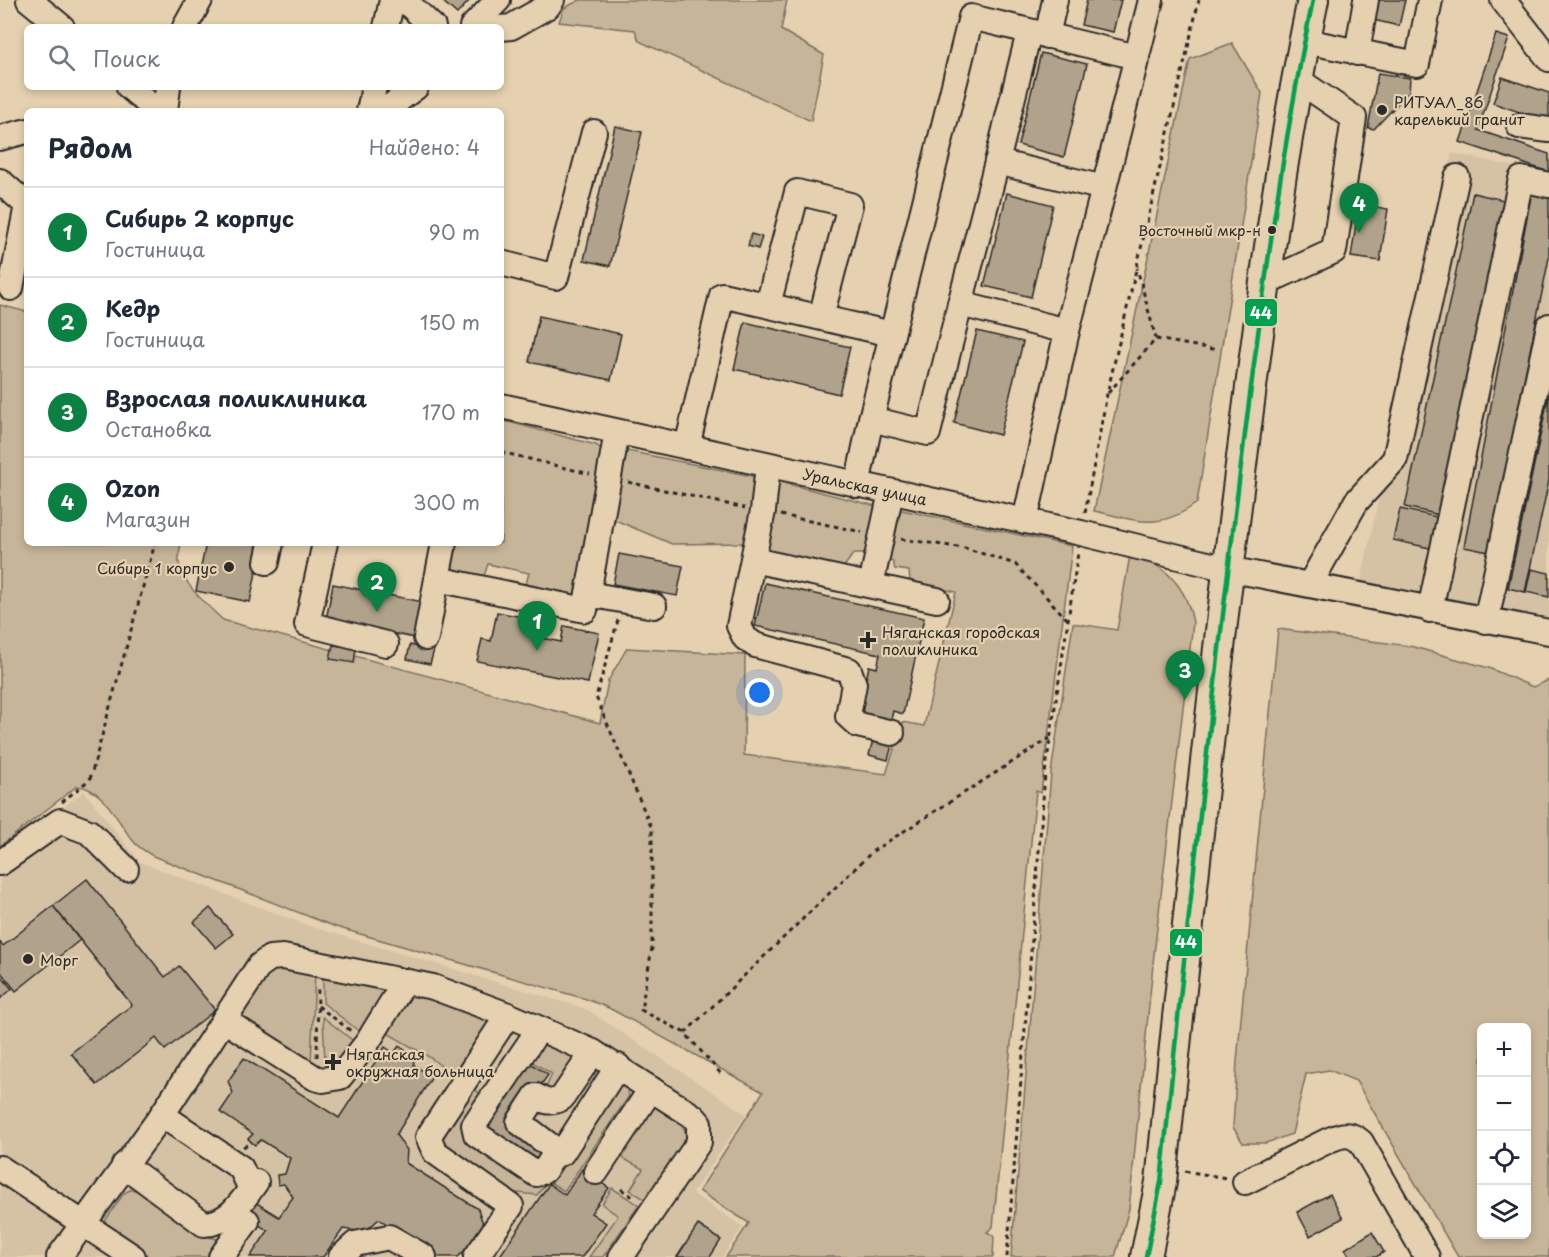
<!DOCTYPE html>
<html lang="ru">
<meta charset="utf-8">
<style>
body{margin:0;font-family:"Playpen Sans",sans-serif;background:#f6f6f7;color:#1f2937}
.controls{position:absolute;right:18px;bottom:18px;display:grid;overflow:hidden;border-radius:9px;box-shadow:0 3px 9px #0003}
.controls button{width:54px;height:54px;display:grid;place-items:center;padding:0;border:0;border-bottom:2px solid #e0e1e3;background:#fff;color:#1f2937;font:30px sans-serif}
.you{position:absolute;left:760px;top:693px;width:21px;height:21px;margin:-15px;border:4px solid #fff;border-radius:50%;background:#1a73e8;box-shadow:0 0 0 9px #1a73e833}
.badge{display:grid;place-items:center;width:39px;height:39px;border-radius:50%;background:#0b8043;color:#fff;font-size:20px;font-weight:700}
.pin{position:absolute;translate:-50% -50px;filter:drop-shadow(0 2px 3px #0008)}
.pin::after{content:'';position:absolute;top:32px;width:21px;height:18px;background:inherit;clip-path:polygon(0 0,100% 0,50% 100%)}
.list{margin:0;padding:0;list-style:none}
h2{display:flex;justify-content:space-between;align-items:center;height:78px;margin:0;padding:0 24px;font-size:26px}
h2 small{font-size:20px;font-weight:400;color:#747a83}
.list li{display:grid;grid-template-columns:39px 1fr auto;gap:18px;align-items:center;box-sizing:border-box;height:90px;padding:0 24px;border-top:2px solid #e0e1e3}
.list b{display:block;font-size:22px;white-space:nowrap}
.list p{margin:0;font-size:20px;white-space:nowrap;color:#747a83}
.list em{font-size:20px;font-style:normal;color:#747a83}
.icon{flex:none;width:33px;height:33px;fill:none;stroke:currentColor;stroke-width:2;stroke-linecap:round;stroke-linejoin:round}
.map{position:relative;flex:none;width:1549px;height:1257px;overflow:hidden}
.search{position:absolute;background:#fff;box-shadow:0 3px 9px #0003;left:24px;top:24px;width:480px;height:66px;display:flex;align-items:center;gap:15px;box-sizing:border-box;padding:0 21px;border-radius:9px;color:#747a83;font-size:22px}
.panel{position:absolute;background:#fff;box-shadow:0 3px 9px #0003;left:24px;top:108px;width:480px;height:438px;border-radius:9px}
.map>svg:first-child{display:block}
.built{fill:#d5c2a4}
.green{fill:#c7b599;stroke:#797062;stroke-width:1.5;fill-rule:evenodd}
.building{fill:#b1a28b;stroke:#2b2b2b;stroke-width:1.5}
.lines{fill:none;stroke-linecap:round;stroke-linejoin:round}
.minor-casing{stroke:#2b2b2b;stroke-width:28}
.major-casing{stroke:#2b2b2b;stroke-width:34}
.path{stroke:#2b2b2b;stroke-width:3;stroke-dasharray:4.5 4.5;stroke-linecap:butt}
.minor{stroke:#e5d0af;stroke-width:24}
.major{stroke:#e5d0af;stroke-width:30}
.bus-1-casing{stroke:#e5d0af;stroke-width:9}
.bus-1{stroke:#02a04f;stroke-width:4.5}
.poi-dot{fill:#2b2b2b;stroke:#e5d0af;stroke-width:2}
.labels{text-anchor:middle;dominant-baseline:central;stroke-width:4.5;stroke-linejoin:round;paint-order:stroke}
.bus-label{font-size:14px;fill:#2b2b2b;stroke:#e5d0af;text-anchor:end}
.poi-label{font-size:15px;fill:#2b2b2b;stroke:#e5d0af;text-anchor:start}
.street-label{font-size:15px;fill:#2b2b2b;stroke:#e5d0af}
.line-badge{stroke:#e5d0af;stroke-width:2}
.badge-label{font-size:16px;text-anchor:middle;font-weight:bold;fill:#fff}
</style>
<div class="map">
<svg width="1549" height="1257" viewBox="0 0 1549 1257">
<rect width="100%" height="100%" fill="#e5d0af"/>
<filter id="ink" filterUnits="userSpaceOnUse"><feTurbulence type="fractalNoise" baseFrequency=".0167" numOctaves="2"/><feDisplacementMap in="SourceGraphic" scale="12" xChannelSelector="R" yChannelSelector="G"/><feConvolveMatrix kernelMatrix="1 2 1 2 8 2 1 2 1" color-interpolation-filters="sRGB"/></filter>
<g filter="url(#ink)">
<g class="built">
<polygon points="1452,153 1549,174 1549,621 1361,581"/>
<polygon points="84,791 140,862 309,926 586,1009 746,1114 692,1193 743,1227 722,1257 0,1257 0,858"/>
</g>
<g class="green">
<polygon points="580,0 787,0 781,30 824,55 811,121 639,41 635,30 559,22 564,8"/>
<path d="M1232,43L1262,93L1197,503C1157,532 1138,520 1094,511L1190,59Z"/>
<path d="M0,305L27,312V543H181C180,549 178,557 179,563C183,585 208,606 223,620L600,723L608,681L627,648L745,655L744,755L886,774L903,722L924,726L956,592L910,581L909,571L895,569L893,562L886,559L897,509L1072,546L1041,793L1036,791L993,1227L987,1232L994,1236L993,1257H726L749,1223L699,1191L763,1092L609,1008L586,999L336,927L153,856C147,852 139,848 134,842C117,822 105,788 77,786L0,846Z"/>
<polygon points="501,420 596,445 603,450 578,599 525,587 529,573 488,564 484,576 449,569 453,543 501,543"/>
<polygon points="622,450 752,476 757,479 749,543 672,544 608,517"/>
<polygon points="780,482 876,506 867,554 853,554 844,567 762,553 774,489"/>
<path d="M1130,555C1165,563 1187,587 1193,623L1154,954L1129,1209L1115,1257H1011L1051,773L1073,623L1117,630Z"/>
<path d="M1278,629L1410,646L1489,668L1533,687L1549,680V1257H1458L1356,1081L1329,1070L1306,1074L1292,1134L1266,1143H1243L1233,1127L1237,1061ZM1482,1028H1526V1234H1482Z"/>
<polygon points="276,965 315,972 311,1064 236,1019 266,973"/>
<polygon points="323,974 380,986 387,993 360,1032 323,1003"/>
<polygon points="411,989 488,1015 489,1028 455,1077 431,1058 384,1031"/>
<polygon points="323,1017 356,1043 338,1061 325,1066"/>
<polygon points="543,1038 584,1061 559,1099 545,1090 552,1074 529,1060"/>
<polygon points="613,1078 627,1088 629,1096 564,1191 548,1181 537,1195 508,1192 439,1145 437,1133 470,1087 485,1096 533,1182"/>
<path d="M652,1105C669,1115 687,1120 687,1142L646,1200L630,1190L643,1169L624,1159L621,1151Z"/>
<polygon points="612,1188 639,1205 603,1257 589,1257 618,1216 602,1204"/>
<polygon points="130,1190 137,1190 204,1236 222,1240 210,1257 149,1257 108,1229 105,1221 124,1193"/>
</g>
<g class="building">
<polygon points="441,0 470,0 457,14"/>
<polygon points="1087,0 1121,0 1113,32 1081,25"/>
<polygon points="1373,0 1405,0 1399,26 1369,19"/>
<polygon points="1496,34 1509,38 1478,130 1549,154 1549,172 1460,142"/>
<polygon points="1041,53 1087,64 1064,157 1018,145"/>
<polygon points="1378,73 1410,78 1409,92 1374,129 1368,128"/>
<polygon points="1502,77 1549,93 1549,122 1493,103"/>
<polygon points="615,126 642,132 610,266 584,260"/>
<polygon points="1532,191 1549,194 1549,258 1489,552 1464,547"/>
<polygon points="1007,193 1053,205 1031,297 984,286"/>
<polygon points="1473,193 1508,201 1440,515 1405,507"/>
<polygon points="1359,204 1388,209 1380,261 1351,257"/>
<polygon points="751,234 762,237 758,249 748,246"/>
<polygon points="539,316 621,334 611,380 529,362"/>
<polygon points="745,322 850,347 839,394 734,369"/>
<polygon points="977,331 1023,342 1000,435 954,423"/>
<polygon points="1549,394 1549,480 1525,592 1508,588"/>
<polygon points="1400,509 1437,517 1430,548 1393,540"/>
<polygon points="206,543 262,543 250,602 196,591"/>
<polygon points="619,554 683,566 677,596 613,584"/>
<polygon points="1531,569 1549,573 1549,597 1526,592"/>
<polygon points="765,583 924,618 903,714 893,711 891,720 859,712 869,666 877,668 880,654 755,626"/>
<polygon points="333,584 428,603 420,639 326,620"/>
<polygon points="497,612 532,619 529,635 561,642 564,626 599,633 588,683 477,661 482,639 491,641"/>
<polygon points="333,645 356,648 354,663 330,659"/>
<polygon points="410,645 434,650 430,664 407,659"/>
<polygon points="873,740 892,745 888,760 869,755"/>
<polygon points="87,879 165,977 179,966 215,1010 165,1050 156,1038 97,1085 71,1053 132,1005 53,906"/>
<polygon points="53,906 80,940 16,991 0,971 0,942 3,946"/>
<polygon points="210,908 233,934 216,948 194,922"/>
<polygon points="2,977 12,989 0,999 0,978"/>
<polygon points="399,1046 413,1055 414,1065 432,1077 396,1135 407,1150 406,1163 478,1209 483,1224 478,1237 458,1257 436,1257 379,1219 369,1228 357,1231 343,1229 323,1257 250,1257 268,1231 246,1216 255,1202 279,1217 293,1197 284,1184 278,1185 277,1175 285,1174 290,1158 261,1140 255,1145 248,1139 253,1134 220,1112 233,1093 228,1081 244,1058 339,1118 385,1047 394,1053"/>
<polygon points="527,1061 548,1075 514,1124 550,1149 537,1168 480,1128"/>
<polygon points="582,1169 609,1188 591,1213 606,1223 582,1257 499,1257 549,1184 565,1195"/>
<polygon points="1330,1194 1343,1218 1310,1236 1297,1212"/>
<polygon points="698,1225 721,1240 710,1257 677,1257"/>
<polygon points="1372,1232 1384,1252 1376,1257 1350,1257 1345,1249"/>
</g>
<g class="lines">
<g class="minor-casing">
<g id="minor">
<polyline points="29,0 62,27"/>
<polyline points="404,0 433,27"/>
<polyline points="1503,0 1549,59"/>
<polyline points="185,27 200,0"/>
<polyline points="386,27 392,0"/>
<polyline points="472,27 498,0"/>
<polyline points="501,28 511,27 548,6 552,0"/>
<polyline points="1029,32 997,162 1104,188 1151,0"/>
<polyline points="1047,36 1055,0"/>
<polyline points="1305,41 1417,64 1430,0"/>
<polyline points="1357,53 1366,0"/>
<polyline points="129,87 157,111"/>
<polyline points="165,111 168,87"/>
<polyline points="369,111 374,87"/>
<polyline points="384,111 416,87"/>
<polyline points="1519,126 1549,130"/>
<polyline points="0,138 27,131"/>
<polyline points="997,162 960,304 1067,331 1104,188"/>
<polyline points="0,181 27,205"/>
<polyline points="501,263 556,277 594,132"/>
<polyline points="1266,282 1334,251 1354,118 1298,80"/>
<polyline points="11,288 27,205"/>
<polyline points="960,304 928,433 871,419 971,17 1137,57"/>
<polyline points="768,305 797,192 850,205 821,317"/>
<polyline points="501,406 1081,533 1228,569 1549,632"/>
<polyline points="687,447 722,295 892,334"/>
<polyline points="768,465 763,511 739,626 745,638 755,645 849,670 854,684 848,716 858,725 892,733"/>
<polyline points="857,485 871,419"/>
<polyline points="1025,521 1067,331"/>
<polyline points="325,543 307,624 386,644"/>
<polyline points="444,543 437,579 585,610 617,432"/>
<polyline points="753,560 937,600"/>
<polyline points="267,562 271,543"/>
<polyline points="1310,584 1356,502 1395,459 1457,177"/>
<polyline points="871,585 891,492"/>
<polyline points="588,594 654,606"/>
<polyline points="1430,610 1521,179 1549,185"/>
<polyline points="1486,621 1549,326"/>
<polyline points="426,638 437,579"/>
<polyline points="0,863 60,821 89,832 126,869"/>
<polyline points="224,1020 315,1078 323,1080 340,1077 367,1043 405,981"/>
<polyline points="539,1029 474,1125 476,1134 536,1174 544,1171 557,1151 562,1153 618,1066"/>
<path d="M557,1151L519,1122L536,1096C545,1102 551,1104 562,1098L593,1052"/>
<path d="M124,1165L204,1224C230,1223 242,1201 256,1182L249,1185L241,1168L162,1115"/>
<polyline points="0,1168 133,1257"/>
<polyline points="596,1172 651,1089"/>
<path d="M1245,1182L1329,1140C1342,1135 1349,1132 1361,1142L1427,1257"/>
<polyline points="59,1257 162,1115 259,966 270,958 283,957 433,987 508,1015 593,1052 693,1116 699,1123 699,1142 621,1257"/>
<polyline points="221,1257 247,1221"/>
<polyline points="341,1257 355,1244 389,1237 424,1257"/>
<polyline points="476,1257 511,1206 435,1152 428,1137 508,1015"/>
</g>
</g>
<g class="major-casing">
<path id="major" d="M1146,1257L1161,1182C1185,945 1211,709 1240,473C1260,315 1280,156 1313,0"/>
</g>
<g class="path">
<polyline points="1156,339 1218,350"/>
<polyline points="1108,393 1156,339 1137,268"/>
<polyline points="501,452 590,474"/>
<polyline points="628,482 745,508"/>
<polyline points="1085,513 1107,394 1199,0"/>
<polyline points="781,515 862,532"/>
<polyline points="901,539 965,548 1015,564 1068,620"/>
<polyline points="618,620 596,697 652,829 652,948 641,1010 685,1033 722,1075"/>
<polyline points="62,802 90,779 155,543"/>
<polyline points="318,1006 351,1031"/>
<polyline points="685,1033 873,851 1050,738"/>
<polyline points="317,1057 318,985"/>
<polyline points="243,1147 252,1142"/>
<polyline points="1185,1171 1226,1178"/>
<polyline points="621,1189 636,1199"/>
<polyline points="1007,1257 1045,774 1078,553"/>
</g>
<use href="#minor" class="minor"/>
<use href="#major" class="major"/>
<g class="bus-1-casing">
<path id="bus-1" d="M1146,1257L1161,1182C1185,945 1211,709 1240,473C1260,315 1280,156 1313,0"/>
</g>
<use href="#bus-1" class="bus-1"/>
</g>
</g>
<g class="poi-dot">
<circle cx="1382" cy="110" r="6"/>
<circle cx="1272" cy="230" r="5"/>
<circle cx="229" cy="567" r="6"/>
<path d="M865 631h6v6h6v6h-6v6h-6v-6h-6v-6h6z"/>
<circle cx="28" cy="959" r="6"/>
<path d="M330 1053h6v6h6v6h-6v6h-6v-6h-6v-6h6z"/>
</g>
<g class="labels">
<g class="bus-label">
<text x="1261" y="230">Восточный мкр-н</text>
</g>
<g class="poi-label">
<text x="1394" y="101">РИТУАЛ_86<tspan x="1394" dy="17">карелький гранит</tspan></text>
<text x="217" y="567" text-anchor="end">Сибирь 1 корпус</text>
<text x="882" y="631">Няганская городская<tspan x="882" dy="17">поликлиника</tspan></text>
<text x="40" y="959">Морг</text>
<text x="346" y="1053">Няганская<tspan x="346" dy="17">окружная больница</tspan></text>
</g>
<g class="street-label">
<text transform="translate(865 486) rotate(12)">Уральская улица</text>
</g>
</g>
<g class="line-badge">
<rect x="1244" y="298" width="34" height="29" rx="6" fill="#02a04f"/>
<rect x="1169" y="928" width="34" height="29" rx="6" fill="#02a04f"/>
</g>
<g class="badge-label">
<text x="1261" y="319">44</text>
<text x="1186" y="948">44</text>
</g>
</svg>
<div class="controls">
<button>+</button>
<button>−</button>
<button><svg class="icon" aria-label="locate" viewBox="0 0 24 24"><circle cx="12" cy="12" r="6"/><path d="M12 2v4M12 18v4M2 12h4M18 12h4"/></svg></button>
<button><svg class="icon" aria-label="layers" viewBox="0 0 24 24"><path d="M12 4l9 5-9 5-9-5zM3 14l9 5 9-5"/></svg></button>
</div>
<div class="you"></div>
<div class="pin badge" style="left:537px;top:651px">1</div>
<div class="pin badge" style="left:377px;top:612px">2</div>
<div class="pin badge" style="left:1185px;top:700px">3</div>
<div class="pin badge" style="left:1359px;top:233px">4</div>
<div class="search"><svg class="icon" aria-label="search" viewBox="0 0 24 24"><circle cx="10" cy="10" r="6"/><path d="M15 15l6 6"/></svg>Поиск</div>
<section class="panel">
<h2>Рядом<small>Найдено: 4</small></h2>
<ul class="list">
<li><span class="badge">1</span><div><b>Сибирь 2 корпус</b><p>Гостиница</p></div><em>90 m</em></li>
<li><span class="badge">2</span><div><b>Кедр</b><p>Гостиница</p></div><em>150 m</em></li>
<li><span class="badge">3</span><div><b>Взрослая поликлиника</b><p>Остановка</p></div><em>170 m</em></li>
<li><span class="badge">4</span><div><b>Ozon</b><p>Магазин</p></div><em>300 m</em></li>
</ul>
</section>
</div>
